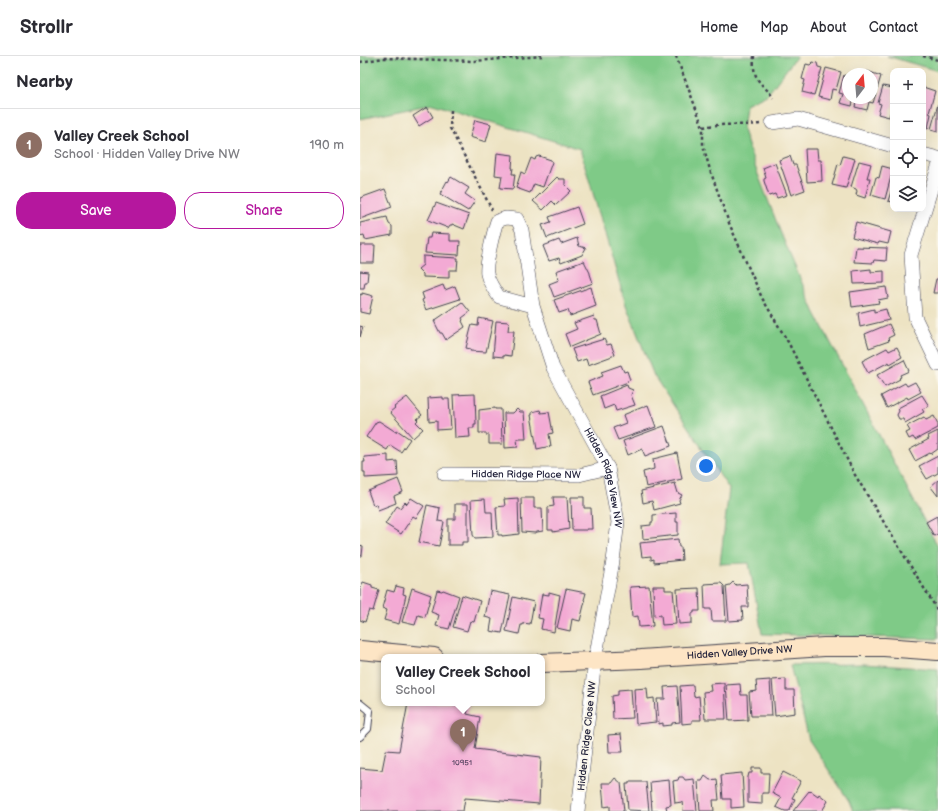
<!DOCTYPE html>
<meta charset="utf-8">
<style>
body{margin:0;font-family:"Balsamiq Sans",sans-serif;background:#f7f7f7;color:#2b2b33}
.controls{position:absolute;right:12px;top:12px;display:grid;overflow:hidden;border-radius:8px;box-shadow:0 4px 16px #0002}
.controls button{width:36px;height:36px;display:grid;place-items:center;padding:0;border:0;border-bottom:1px solid #e1e1e2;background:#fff;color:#2b2b33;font:20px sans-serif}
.compass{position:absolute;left:482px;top:12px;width:36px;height:36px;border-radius:50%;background:#fff;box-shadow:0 4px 16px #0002;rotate:16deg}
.you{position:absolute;left:346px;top:410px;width:14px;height:14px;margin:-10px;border:3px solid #fff;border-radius:50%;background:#1a73e8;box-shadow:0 0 0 6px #1a73e833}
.badge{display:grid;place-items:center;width:26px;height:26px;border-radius:50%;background:#b5179e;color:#fff;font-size:13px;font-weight:700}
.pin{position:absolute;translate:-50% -33px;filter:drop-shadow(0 1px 2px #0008)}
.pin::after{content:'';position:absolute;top:21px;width:14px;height:12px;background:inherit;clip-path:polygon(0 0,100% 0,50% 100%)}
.popup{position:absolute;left:21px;top:598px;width:164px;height:52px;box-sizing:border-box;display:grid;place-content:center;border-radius:8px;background:#fff;filter:drop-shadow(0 1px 3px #0005);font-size:13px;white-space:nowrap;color:#7c7c81}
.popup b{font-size:15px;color:#2b2b33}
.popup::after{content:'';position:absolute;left:50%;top:100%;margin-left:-8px;border:8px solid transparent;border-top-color:#fff}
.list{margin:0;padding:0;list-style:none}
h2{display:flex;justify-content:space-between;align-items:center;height:52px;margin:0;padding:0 16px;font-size:17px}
h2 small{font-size:13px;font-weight:400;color:#7c7c81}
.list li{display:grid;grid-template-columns:26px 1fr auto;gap:12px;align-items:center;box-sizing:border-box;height:72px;padding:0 16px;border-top:1px solid #e1e1e2}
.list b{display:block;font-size:15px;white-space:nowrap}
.list p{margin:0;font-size:13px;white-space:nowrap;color:#7c7c81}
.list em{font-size:13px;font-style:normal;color:#7c7c81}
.actions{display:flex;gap:8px;padding:12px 16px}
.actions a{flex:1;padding:9px 0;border:1px solid #b5179e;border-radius:16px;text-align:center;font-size:14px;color:#b5179e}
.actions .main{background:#b5179e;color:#fff}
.icon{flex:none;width:22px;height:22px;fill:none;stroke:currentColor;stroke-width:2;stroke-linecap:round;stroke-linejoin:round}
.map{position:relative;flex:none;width:578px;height:755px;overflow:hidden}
header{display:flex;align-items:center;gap:24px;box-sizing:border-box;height:56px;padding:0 20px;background:#fff;border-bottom:1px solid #e1e1e2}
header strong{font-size:19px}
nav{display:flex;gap:22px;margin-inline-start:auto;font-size:14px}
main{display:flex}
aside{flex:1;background:#fff}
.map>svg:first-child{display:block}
.green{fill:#7fca87;stroke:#507661}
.building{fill:#f3aad4}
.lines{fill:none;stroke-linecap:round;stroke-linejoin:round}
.lane-casing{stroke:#403f4f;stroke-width:8}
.street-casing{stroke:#403f4f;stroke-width:14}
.secondary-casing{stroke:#403f4f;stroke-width:20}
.path{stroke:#403f4f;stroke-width:2.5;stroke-dasharray:3 3;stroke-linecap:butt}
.lane{stroke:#fff;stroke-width:6}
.street{stroke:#fff;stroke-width:13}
.secondary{stroke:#fde5c5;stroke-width:18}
.labels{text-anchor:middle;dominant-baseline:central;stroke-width:4;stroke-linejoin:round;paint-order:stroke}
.number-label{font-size:8px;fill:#564461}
.street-label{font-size:10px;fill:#22223b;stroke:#fbf7ec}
</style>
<header>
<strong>Strollr</strong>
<nav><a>Home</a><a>Map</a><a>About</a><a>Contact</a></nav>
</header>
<main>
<aside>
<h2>Nearby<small></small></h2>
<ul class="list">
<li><span class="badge" style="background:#8d6e63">1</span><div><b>Valley Creek School</b><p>School · Hidden Valley Drive NW</p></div><em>190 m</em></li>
</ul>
<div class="actions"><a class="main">Save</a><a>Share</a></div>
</aside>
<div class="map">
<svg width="578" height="755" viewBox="0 0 578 755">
<rect width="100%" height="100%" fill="#fbf7ec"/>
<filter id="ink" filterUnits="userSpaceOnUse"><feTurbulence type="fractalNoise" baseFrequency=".025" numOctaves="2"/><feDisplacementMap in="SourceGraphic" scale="8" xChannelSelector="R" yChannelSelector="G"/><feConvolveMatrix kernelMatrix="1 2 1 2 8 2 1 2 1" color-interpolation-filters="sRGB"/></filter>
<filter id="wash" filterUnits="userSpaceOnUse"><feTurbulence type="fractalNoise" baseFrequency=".012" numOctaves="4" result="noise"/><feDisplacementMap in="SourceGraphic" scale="16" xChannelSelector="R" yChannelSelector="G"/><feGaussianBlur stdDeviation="0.9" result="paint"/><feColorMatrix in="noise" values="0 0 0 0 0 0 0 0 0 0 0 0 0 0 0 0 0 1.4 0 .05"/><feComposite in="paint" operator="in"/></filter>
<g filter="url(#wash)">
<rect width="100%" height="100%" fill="#ede3c3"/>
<g class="green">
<polygon points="0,0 437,0 407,39 386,49 383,74 397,116 422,180 454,255 578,491 578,583 402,578 389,507 360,508 369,433 294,320 266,249 220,93 73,48 0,63"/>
<polygon points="527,0 578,0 578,15"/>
<polygon points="504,608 578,613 578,755 493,755 489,745 449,684 430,609"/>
</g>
<g id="blocks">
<g class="building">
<polygon points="453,6 457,7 458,11 462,12 454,39 442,36 445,24 442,23 446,8 450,9"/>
<polygon points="466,12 481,16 476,34 472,33 470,44 458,41"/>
<polygon points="507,15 521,20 513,47 509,46 507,54 495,51 497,42 512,42 512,18 507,18"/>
<polygon points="484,19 488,20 488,42 494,42 492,50 480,47 483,38 479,37"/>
<polygon points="523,30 533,32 533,48 529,61 518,58 521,48 518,47"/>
<polygon points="563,31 575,35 569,57 571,58 568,72 563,70"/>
<polygon points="578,48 578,75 571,73"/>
<polygon points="67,51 73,61 59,70 53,60"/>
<polygon points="115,64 131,68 126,86 110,81"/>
<polygon points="445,93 457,93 458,104 461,104 462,125 447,126"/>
<polygon points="137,97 153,99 152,112 153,112 152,118 155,118 153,133 140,132 142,120 135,119"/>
<polygon points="179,100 191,104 192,106 183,131 174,128 170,137 156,132 161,116 165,118 171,102 175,104 176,101"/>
<polygon points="430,100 433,109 436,109 445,134 431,139 419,104"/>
<polygon points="483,100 495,103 486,132 472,129 478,108 480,109"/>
<polygon points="499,105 511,108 507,122 510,122 505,142 496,139 497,135 496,133 491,131"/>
<polygon points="415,107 427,139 417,142 415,138 409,140 404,125 404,123 406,122 403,112"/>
<polygon points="522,110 533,113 525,143 511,139 516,121 519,122"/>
<polygon points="91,121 109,132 105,138 115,145 108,155 80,138 87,125 88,126"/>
<polygon points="197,121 199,123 205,123 205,129 211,135 196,149 192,145 183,154 173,145"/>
<polygon points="533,129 533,146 528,145"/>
<polygon points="25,133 32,151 0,163 0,142"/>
<polygon points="76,147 109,159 104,173 92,168 92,169 90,169 88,172 68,164"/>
<polygon points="217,151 223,168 187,182 182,169 191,166 189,161"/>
<polygon points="27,161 29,168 32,170 32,179 5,184 4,179 0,180 0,167"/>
<polygon points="496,166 531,176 528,188 519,186 518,188 492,181"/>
<polygon points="71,177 90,178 90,185 100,185 99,199 65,197 67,182 70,182"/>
<polygon points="217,182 219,190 226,192 222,199 201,207 199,202 189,205 183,190 199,184 201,188"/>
<polygon points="0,189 15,189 14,207 0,207"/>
<polygon points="496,191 527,192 526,205 514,204 513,207 494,206"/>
<polygon points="63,200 98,202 97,214 89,214 89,222 63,221 63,218 58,213 63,209"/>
<polygon points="224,205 230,217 230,218 233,227 194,241 189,228 199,224 196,215"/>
<polygon points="511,213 511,216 524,215 524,227 494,228 493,215"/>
<polygon points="0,215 8,216 7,226 5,226 4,232 0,232"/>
<polygon points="576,223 578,223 578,237 573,237"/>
<polygon points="83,229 85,234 95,230 100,243 66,254 62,244 64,243 62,237"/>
<polygon points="231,231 236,250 210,260 208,254 199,257 194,244"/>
<polygon points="526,231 528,242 518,244 519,247 492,251 490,236"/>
<polygon points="2,237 13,240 9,258 0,256 0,238 2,239"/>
<polygon points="102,246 110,256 102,262 103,264 102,265 105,271 86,284 82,277 80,277 74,265"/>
<polygon points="514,253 514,256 526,253 529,264 500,271 498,257"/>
<polygon points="234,260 235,264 237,264 241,278 210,291 205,278 217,273 214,267"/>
<polygon points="119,262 133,265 126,296 110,295 111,293 106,292 111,272 112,269 118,270"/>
<polygon points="136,265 149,266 148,275 154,275 151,300 144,299 144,301 133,300"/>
<polygon points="529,268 534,279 528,282 529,285 509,292 505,278"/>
<polygon points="0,270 3,271 0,281"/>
<polygon points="244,283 247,289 251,288 255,299 228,309 226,303 217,306 212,293"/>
<polygon points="537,291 542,301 530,308 529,306 508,317 502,305 527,292 529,295"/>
<polygon points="544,304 549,315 540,319 541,321 539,322 540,323 525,331 517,319"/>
<polygon points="261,309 264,316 267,315 270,324 267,325 268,326 233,339 228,326 243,320 241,316 244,315"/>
<polygon points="555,326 561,336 548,343 547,341 527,352 521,340 545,327 547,330"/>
<polygon points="267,329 268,332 273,334 271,339 275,349 256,355 254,349 244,353 240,340"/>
<polygon points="115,338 116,368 114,368 114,372 109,372 110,381 95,382 93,339"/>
<polygon points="562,339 569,350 562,353 564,356 545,367 543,363 539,363 537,359 539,355 538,352"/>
<polygon points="47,341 62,359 57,363 58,364 56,366 63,373 53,382 30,356 35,352 34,351"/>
<polygon points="83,341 83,343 89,343 91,373 77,374 77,365 69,366 68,342"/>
<polygon points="288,349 296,371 258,384 253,372 266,367 263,359"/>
<polygon points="135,352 135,353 141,353 142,388 129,388 129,379 126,379 126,377 119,377 119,354"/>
<polygon points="157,353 160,356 164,356 166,383 157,383 158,391 145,392 144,357 153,357"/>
<polygon points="180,354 181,357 189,356 193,377 189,378 191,390 177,393 171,359 172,359 172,356"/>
<polygon points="574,360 578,368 578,372 555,384 553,381 549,383 546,377 550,375 547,370 564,361 566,364"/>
<polygon points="19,365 36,376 37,374 50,383 41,396 30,389 27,394 6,381 16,366"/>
<polygon points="304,370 311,390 285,400 282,393 268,399 263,385"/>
<polygon points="578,375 578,393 571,398 570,397 555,405 549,394 569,383 568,380"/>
<polygon points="317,397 322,423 286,431 283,416 294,413 293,403"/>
<polygon points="28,399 28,406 37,405 38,420 5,422 5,416 3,416 3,406 5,406 4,401"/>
<polygon points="578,400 578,417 567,423 559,410"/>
<polygon points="38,423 43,436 34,440 36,447 18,454 16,448 13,449 8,435"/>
<polygon points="578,424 578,440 571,431 571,430"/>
<polygon points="315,427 318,437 322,439 319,444 320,447 294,454 292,445 283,447 281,435"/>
<polygon points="193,441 207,441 209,473 193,476 193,474 188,474 188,451 194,450"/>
<polygon points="211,441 224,441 224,452 231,452 232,473 227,473 227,474 212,474"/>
<polygon points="51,442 64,450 56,462 53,460 41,478 25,468 37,450 40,452 45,446 47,448"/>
<polygon points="158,442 159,478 142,480 142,479 138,479 136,451 145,450 144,443"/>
<polygon points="161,442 174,442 174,452 182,452 183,475 177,476 175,477 162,476"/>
<polygon points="125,443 126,456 132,456 133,481 115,482 113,479 111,444"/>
<polygon points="95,448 108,448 108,486 102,486 102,489 88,489 88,463 95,463"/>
<polygon points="67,449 80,452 78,465 84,466 79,490 59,486"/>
<polygon points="316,457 316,466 318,466 318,479 283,483 282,470 291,469 291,466 293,466 293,459"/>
<polygon points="577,460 578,478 574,480 566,466"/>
<polygon points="318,483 319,491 321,491 322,504 294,507 294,503 291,504 291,500 282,501 280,487"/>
<polygon points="0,489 3,490 2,500 0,500"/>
<polygon points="3,526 12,529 12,532 19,534 13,555 9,554 5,566 0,564 0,533"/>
<polygon points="373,526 376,529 387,528 388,546 388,551 382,551 383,564 369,565 366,530 370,529"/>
<polygon points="361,527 364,530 366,565 352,565 351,553 345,553 344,528"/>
<polygon points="36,530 44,532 43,538 46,539 39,568 24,564 27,554 22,552 27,534 34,536"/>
<polygon points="289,530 293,570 279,571 278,560 272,561 270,531"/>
<polygon points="293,530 305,530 305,534 313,534 316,568 302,569 301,559 294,560"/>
<polygon points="52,532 71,539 65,561 58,559 55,569 42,566"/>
<polygon points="339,532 340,555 334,555 334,557 332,557 332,567 319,568 317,533"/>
<polygon points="206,533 226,537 224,544 225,545 220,565 212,563 210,575 197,572"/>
<polygon points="77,534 82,535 83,534 99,540 89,573 76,570 79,559 71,556"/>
<polygon points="130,535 150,539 142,577 130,575 132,563 125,561"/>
<polygon points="189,536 200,539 194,576 181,573 183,563 178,562 182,538 189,539"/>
<polygon points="102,539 120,545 114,566 110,565 107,575 93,571"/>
<polygon points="153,541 174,546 170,568 163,567 163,569 161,569 159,578 146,575"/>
<polygon points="426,623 426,634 434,634 435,657 415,660 412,624"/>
<polygon points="410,624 412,660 391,660 389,636 397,635 396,625"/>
<polygon points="364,627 366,663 345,663 343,636 351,635 350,628"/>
<polygon points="380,628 381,639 387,639 388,664 369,665 366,629"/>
<polygon points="333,629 334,641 339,640 341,664 332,664 332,667 322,668 320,630"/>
<polygon points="317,630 320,666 312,667 312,669 303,670 303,667 299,668 297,643 305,643 304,631"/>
<polygon points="287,632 288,643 294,642 296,666 276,668 274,633"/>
<polygon points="271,633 273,662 253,663 252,640 258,639 258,634"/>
<polygon points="48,647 64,648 64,647 110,647 107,658 120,661 115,693 181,701 179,748 105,742 103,755 0,755 0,712 22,714 26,694 39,695"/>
<polygon points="261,678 263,696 249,696 248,679"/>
<polygon points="392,712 401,712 401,717 409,717 408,737 402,737 402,748 388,747 388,721 389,717 392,717"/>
<polygon points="423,716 441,725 432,742 435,743 429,755 425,755 416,751 421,742 412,737"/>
<polygon points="382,717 384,751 371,752 371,743 363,743 361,719"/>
<polygon points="345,720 350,724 357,723 359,744 353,744 354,755 340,755 338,725 342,725"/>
<polygon points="319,721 323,721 325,724 334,723 337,755 323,755 322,746 315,747 313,725 318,724"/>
<polygon points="255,722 261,727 264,755 250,755 250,750 244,751 242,727 251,727"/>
<polygon points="309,724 311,749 306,750 307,755 292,755 290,726"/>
<polygon points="269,726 286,726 289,755 268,754 266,728 269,728"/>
<polygon points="449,735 450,736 451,735 458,740 459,738 468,745 462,755 433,755"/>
</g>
</g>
</g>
<g filter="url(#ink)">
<use href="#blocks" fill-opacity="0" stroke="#403f4f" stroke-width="1"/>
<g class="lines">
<g class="lane-casing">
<polyline id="lane" points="0,647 10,655 8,673 0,681"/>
</g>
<g class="street-casing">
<g id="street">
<polyline points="412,67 438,63 533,90"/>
<polyline points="563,98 578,102"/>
<polyline points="578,111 551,199 555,261 578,309"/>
<path id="s1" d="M173,250L139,241C134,234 129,227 127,218C125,210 134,174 137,165L146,162L157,163L162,174L173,250L193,312L248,412L258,466L253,505L235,604L218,755"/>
<path id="s2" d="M84,418L219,419L248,412"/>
</g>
</g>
<g class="secondary-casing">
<g id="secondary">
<polyline points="0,594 74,601"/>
<path id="s3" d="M182,607L281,603L464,591H524L578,595"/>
</g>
</g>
<g class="path">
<polyline points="316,0 343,71"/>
<path d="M394,0C393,12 394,21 403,30C407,34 410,36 413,42"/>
<polyline points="563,0 578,4"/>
<polyline points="0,6 23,2 114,5 183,0"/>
<polyline points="91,54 90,72 132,154"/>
<path d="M400,68C381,70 362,67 343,71V89L350,114L369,167L402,242L428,286L495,419L578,555"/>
</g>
<use href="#lane" class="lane"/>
<use href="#street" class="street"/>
<use href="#secondary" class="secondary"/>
</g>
</g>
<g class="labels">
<g class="number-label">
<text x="102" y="706">10951</text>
</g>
<g class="street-label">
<text stroke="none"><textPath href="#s2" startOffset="82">Hidden Ridge Place NW</textPath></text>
<text stroke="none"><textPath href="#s1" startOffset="412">Hidden Ridge View NW</textPath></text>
<text stroke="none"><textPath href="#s3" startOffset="198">Hidden Valley Drive NW</textPath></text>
<text transform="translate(227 680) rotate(-84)">Hidden Ridge Close NW</text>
</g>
</g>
</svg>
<div class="controls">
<button>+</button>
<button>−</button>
<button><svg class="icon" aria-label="locate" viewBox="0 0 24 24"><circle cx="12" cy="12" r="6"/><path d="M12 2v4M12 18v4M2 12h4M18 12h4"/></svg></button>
<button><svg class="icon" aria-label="layers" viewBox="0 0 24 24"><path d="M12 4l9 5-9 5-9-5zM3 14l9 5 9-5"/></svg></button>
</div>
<svg class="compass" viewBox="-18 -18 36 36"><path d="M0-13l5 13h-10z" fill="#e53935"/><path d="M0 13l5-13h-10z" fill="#7c7c81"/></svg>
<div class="you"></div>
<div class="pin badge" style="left:103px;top:696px;background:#8d6e63">1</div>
<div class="popup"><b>Valley Creek School</b>School</div>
</div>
</main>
